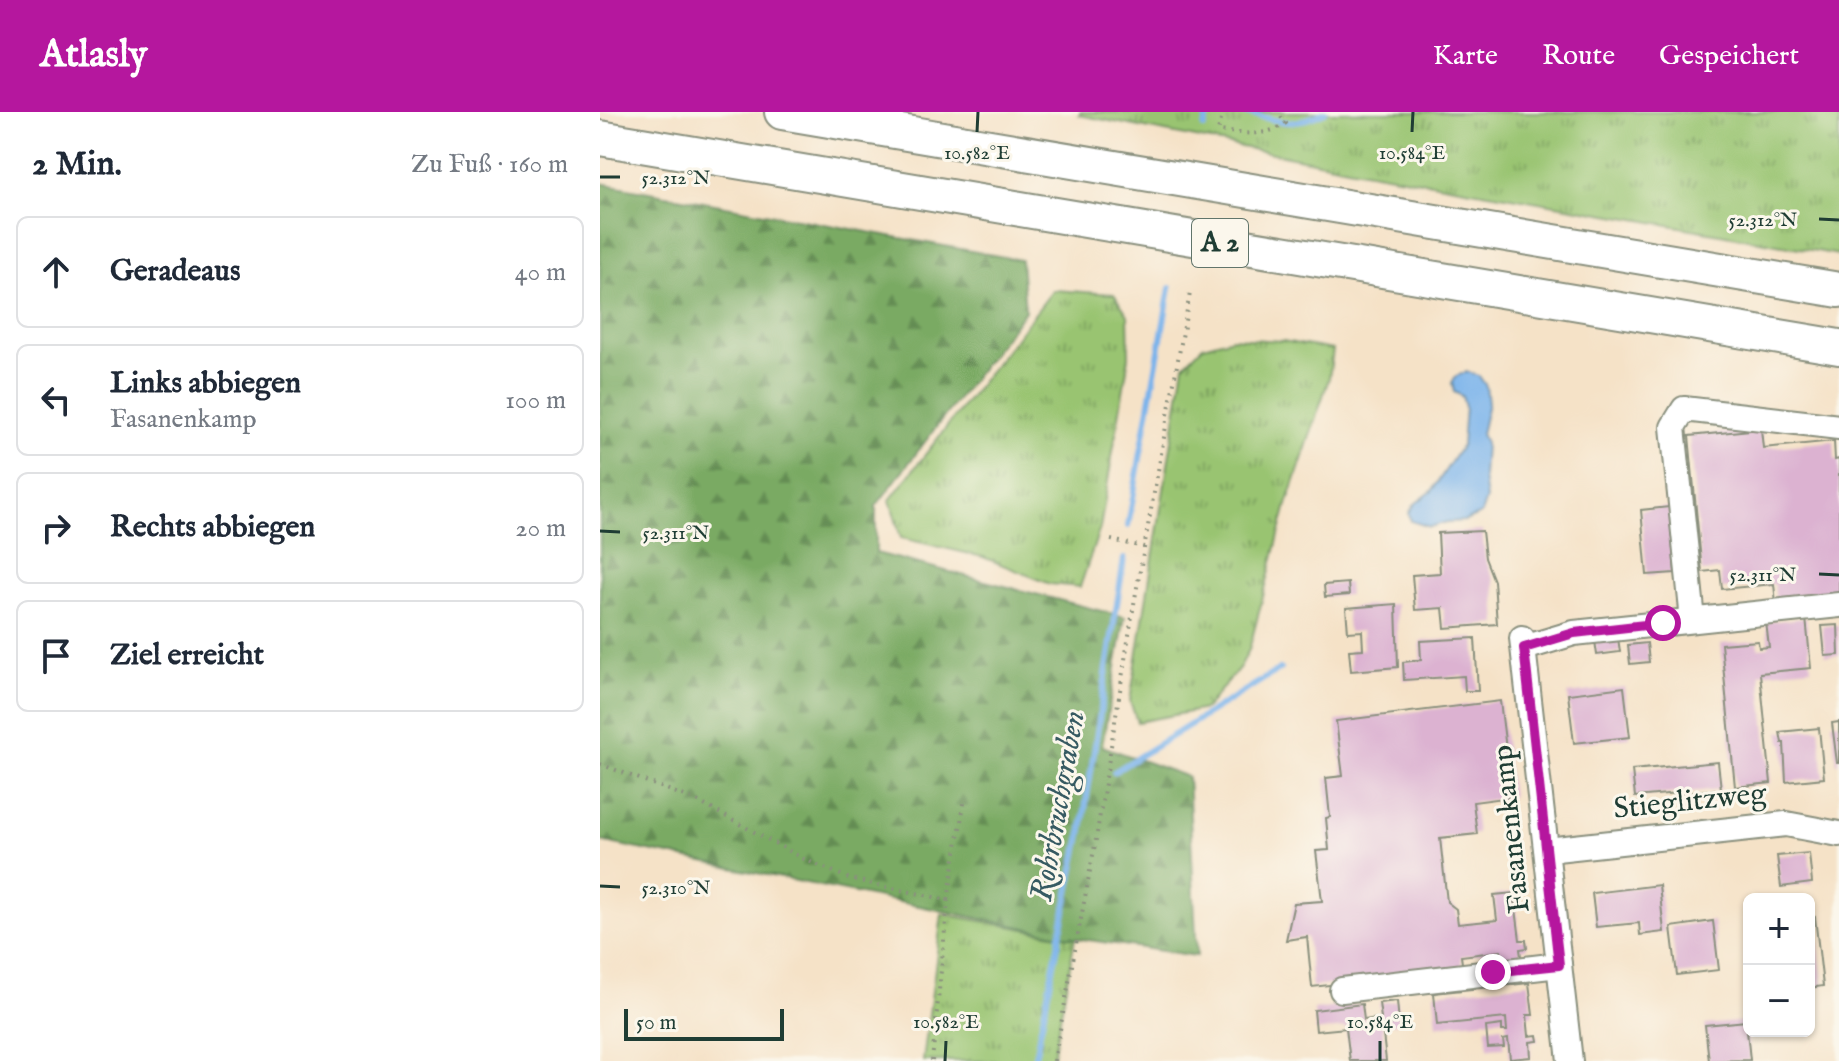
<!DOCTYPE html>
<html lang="de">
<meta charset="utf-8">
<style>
body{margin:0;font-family:"IM FELL English",serif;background:#f6f6f7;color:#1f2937}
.controls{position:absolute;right:24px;bottom:24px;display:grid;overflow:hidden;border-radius:12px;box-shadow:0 2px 6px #0004}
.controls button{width:72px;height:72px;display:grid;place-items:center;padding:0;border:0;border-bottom:2px solid #e0e1e3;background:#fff;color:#1f2937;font:40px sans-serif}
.scale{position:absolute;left:24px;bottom:20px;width:160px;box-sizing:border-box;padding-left:8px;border:4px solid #1f3d34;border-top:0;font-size:22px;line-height:28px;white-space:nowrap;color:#1f3d34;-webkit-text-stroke:6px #fbf7ec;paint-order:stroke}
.stop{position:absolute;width:24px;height:24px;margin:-18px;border:6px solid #b5179e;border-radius:50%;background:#fff}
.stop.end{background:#b5179e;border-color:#fff;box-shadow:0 2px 8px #0008}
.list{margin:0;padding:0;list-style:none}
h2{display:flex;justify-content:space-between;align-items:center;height:104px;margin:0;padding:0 32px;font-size:34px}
h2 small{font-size:26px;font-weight:400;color:#747a83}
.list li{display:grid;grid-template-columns:52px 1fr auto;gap:24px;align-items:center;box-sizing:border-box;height:112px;margin:0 16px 16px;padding:0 16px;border:2px solid #e0e1e3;border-radius:12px}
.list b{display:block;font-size:30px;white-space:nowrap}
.list p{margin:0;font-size:26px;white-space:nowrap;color:#747a83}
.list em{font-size:26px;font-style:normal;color:#747a83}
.icon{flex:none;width:44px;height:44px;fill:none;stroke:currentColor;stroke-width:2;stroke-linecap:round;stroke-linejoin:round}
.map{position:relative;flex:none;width:1239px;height:949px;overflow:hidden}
header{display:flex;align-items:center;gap:48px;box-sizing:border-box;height:112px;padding:0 40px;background:#b5179e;color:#fff}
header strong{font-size:38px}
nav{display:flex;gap:44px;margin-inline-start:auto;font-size:28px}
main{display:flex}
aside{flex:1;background:#fff}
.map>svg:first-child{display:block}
.grass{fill:url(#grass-tufts);stroke:#5c8052;stroke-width:2}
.forest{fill:url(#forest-firs);stroke:#4c744c;stroke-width:2}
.water{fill:#7ab3eb;stroke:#4c7890;stroke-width:2}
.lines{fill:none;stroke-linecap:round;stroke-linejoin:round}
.stream{stroke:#7ab3eb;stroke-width:6}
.building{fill:#dcb2d1}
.minor-casing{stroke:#8a907e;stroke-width:28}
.highway-casing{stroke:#8a907e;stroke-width:38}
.path{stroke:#8a907e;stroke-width:4;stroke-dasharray:2 6;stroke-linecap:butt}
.minor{stroke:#fff;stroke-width:24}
.highway{stroke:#fff;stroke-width:34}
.route{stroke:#b5179e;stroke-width:10}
.ticks{fill:none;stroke:#1f3d34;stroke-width:3}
.labels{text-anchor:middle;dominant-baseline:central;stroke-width:6;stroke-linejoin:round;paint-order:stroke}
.shield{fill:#fbf7ec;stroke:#61756b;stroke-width:2}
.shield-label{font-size:28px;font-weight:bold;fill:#1f3d34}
.street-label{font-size:30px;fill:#1f3d34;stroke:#fbf7ec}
.water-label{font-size:32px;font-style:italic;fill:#365a62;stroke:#fbf7ec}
.ticks-label{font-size:20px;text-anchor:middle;fill:#1f3d34;stroke:#fbf7ec;stroke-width:6;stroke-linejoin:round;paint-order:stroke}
</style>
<header>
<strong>Atlasly</strong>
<nav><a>Karte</a><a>Route</a><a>Gespeichert</a></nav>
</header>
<main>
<aside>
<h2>2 Min.<small>Zu Fuß · 160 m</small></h2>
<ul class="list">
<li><svg class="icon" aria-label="ahead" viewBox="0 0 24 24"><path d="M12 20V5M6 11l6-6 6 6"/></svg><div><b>Geradeaus</b></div><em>40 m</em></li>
<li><svg class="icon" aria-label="left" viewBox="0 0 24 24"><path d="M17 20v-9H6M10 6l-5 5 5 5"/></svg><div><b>Links abbiegen</b><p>Fasanenkamp</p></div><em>100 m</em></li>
<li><svg class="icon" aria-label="right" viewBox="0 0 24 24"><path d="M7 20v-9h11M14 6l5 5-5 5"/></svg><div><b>Rechts abbiegen</b></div><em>20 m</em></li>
<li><svg class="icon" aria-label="arrive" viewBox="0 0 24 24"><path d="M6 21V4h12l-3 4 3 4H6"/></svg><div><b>Ziel erreicht</b></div></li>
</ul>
</aside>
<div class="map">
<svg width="1239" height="949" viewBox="0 0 1239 949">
<defs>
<pattern id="grass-tufts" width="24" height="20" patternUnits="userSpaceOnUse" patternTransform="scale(2)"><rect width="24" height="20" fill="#99c471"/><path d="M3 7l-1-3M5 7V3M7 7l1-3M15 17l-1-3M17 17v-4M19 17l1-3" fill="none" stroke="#7ca05e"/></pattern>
<pattern id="forest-firs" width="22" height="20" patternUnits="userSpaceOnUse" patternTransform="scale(2)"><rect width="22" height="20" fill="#7aaa63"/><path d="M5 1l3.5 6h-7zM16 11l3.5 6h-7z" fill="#638c52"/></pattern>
</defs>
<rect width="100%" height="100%" fill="#fbf7ec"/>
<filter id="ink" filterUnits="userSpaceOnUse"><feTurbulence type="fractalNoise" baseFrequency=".0125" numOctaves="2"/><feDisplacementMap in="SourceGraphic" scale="16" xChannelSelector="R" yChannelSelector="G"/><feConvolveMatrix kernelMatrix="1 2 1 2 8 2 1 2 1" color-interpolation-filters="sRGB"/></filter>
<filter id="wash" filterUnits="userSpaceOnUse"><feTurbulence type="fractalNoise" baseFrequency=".006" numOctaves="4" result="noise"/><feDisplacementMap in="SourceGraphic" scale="32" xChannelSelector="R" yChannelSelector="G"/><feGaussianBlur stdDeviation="1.8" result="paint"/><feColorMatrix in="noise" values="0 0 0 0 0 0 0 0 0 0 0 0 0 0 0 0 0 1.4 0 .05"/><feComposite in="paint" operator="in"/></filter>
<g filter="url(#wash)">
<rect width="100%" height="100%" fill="#f5e2c7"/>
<g class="grass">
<polygon points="480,0 1239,0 1239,143 758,58 479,3"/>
<polygon points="453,178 514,182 528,203 529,245 500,416 480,475 450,472 383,445 301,426 290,388"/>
<polygon points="632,226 683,229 733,238 729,266 687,393 649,538 640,555 605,597 537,610 530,589 584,253 603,234"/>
<polygon points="342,802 475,826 452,949 323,949"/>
</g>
<polygon class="forest" points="0,71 421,148 425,199 276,394 276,441 525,505 502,634 588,665 597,844 475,826 0,729"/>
<polygon class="water" points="867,260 879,264 886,274 888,291 881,322 885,331 883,365 886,387 881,402 865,409 847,410 830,415 811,409 809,401 815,392 832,379 862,333 865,295 862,284 854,280 852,271 856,264"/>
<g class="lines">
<g class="stream">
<path d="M637,0C679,5 680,20 725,0"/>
<polyline points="604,15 609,0"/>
<polyline points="528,414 570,176"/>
<polyline points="514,660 680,557"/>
<polyline points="434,949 481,723 524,447"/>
</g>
</g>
<g id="blocks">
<g class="building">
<polygon points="1161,317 1163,336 1234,329 1235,348 1239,347 1239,485 1176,491 1174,472 1122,477 1120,458 1102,460 1089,324"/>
<polygon points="1069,395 1075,461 1047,463 1041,398"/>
<polygon points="882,419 885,446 894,469 897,512 845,516 843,496 815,498 812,463 840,461 838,421"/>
<polygon points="748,471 749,483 725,485 724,473"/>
<polygon points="796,492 798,555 751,559 749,538 763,537 762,519 748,520 746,496"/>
<polygon points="1206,506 1211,556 1160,561 1171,671 1135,675 1121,532 1158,529 1159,536 1169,535 1166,510"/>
<polygon points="1238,513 1239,543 1225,544 1222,514"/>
<polygon points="875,526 878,579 865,579 864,564 804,568 803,550 821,548 820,529"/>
<polygon points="1018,526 1020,540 997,543 995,529"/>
<polygon points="1047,531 1049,550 1030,552 1028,533"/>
<polygon points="1024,575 1030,625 974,631 968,582"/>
<polygon points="900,589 912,685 873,690 877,722 840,726 847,790 856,797 858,812 897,808 894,783 914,781 920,828 926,828 927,836 920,837 922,852 902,854 901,839 861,844 863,858 712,875 707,825 686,828 694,791 722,789 716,739 729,738 726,706 730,705 726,666 743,664 736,609"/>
<polygon points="1239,610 1239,651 1237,651 1232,611"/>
<polygon points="1219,616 1224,666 1186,670 1184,631 1182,631 1180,620"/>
<polygon points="1118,650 1121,677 1035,685 1032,658"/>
<polygon points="1209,741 1212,771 1181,775 1177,744"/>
<polygon points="1059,773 1064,820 1040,823 1039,811 996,815 992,781"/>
<polygon points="1215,805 1223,874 1209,876 1209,806"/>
<polygon points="1113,809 1119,858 1077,863 1071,815"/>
<polygon points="929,871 933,903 927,903 929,924 937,923 938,929 930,930 931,945 910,947 908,927 903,928 904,935 888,936 886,915 902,913 902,919 907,919 906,906 837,913 834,881"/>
<polygon points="797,889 799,911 782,913 786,949 750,949 746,916 716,919 714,898 762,892 764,908 781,906 779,891"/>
<polygon points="1146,909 1150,948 1109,949 1105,913"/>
</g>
</g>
</g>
<g filter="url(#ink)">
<use href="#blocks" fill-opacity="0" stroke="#8a907e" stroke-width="2"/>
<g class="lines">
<g class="minor-casing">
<g id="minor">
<polyline points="1093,508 1073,315 1084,297 1239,315"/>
<polyline points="922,526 970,949"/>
<polyline points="924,536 974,521 1239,493"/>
<polyline points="947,738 1186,712 1239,722"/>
<polyline points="742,878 959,853"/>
</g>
</g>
<g class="highway-casing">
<g id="highway">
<polyline points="182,0 1239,178"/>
<polyline points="0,26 1239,235"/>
</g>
</g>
<g class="path">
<path d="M623,0L618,19C643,21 665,26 686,11L677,0"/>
<polyline points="511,428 544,435"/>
<polyline points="0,652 95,688 204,747 250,767 348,788 365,686"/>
<polyline points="332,949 348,788"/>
<polyline points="454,949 496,727 534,492 590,181"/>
</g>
<use href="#minor" class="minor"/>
<use href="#highway" class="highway"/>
</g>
</g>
<g class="lines" filter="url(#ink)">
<polyline class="route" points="893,860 959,853 924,536 974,521 1063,511"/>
</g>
<path class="ticks" d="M377,20L378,0M812,20L813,0M0,65H20M1219,107L1239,108M0,419L20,420M1219,462L1239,463M0,774L20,775M345,949L346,929M780,949V929"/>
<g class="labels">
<rect class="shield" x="592" y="107" width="56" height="48" rx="6"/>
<g class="shield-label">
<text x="620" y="131">A 2</text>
</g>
<g class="street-label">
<text transform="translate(1090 690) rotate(-6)">Stieglitzweg</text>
<text transform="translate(912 717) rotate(-96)">Fasanenkamp</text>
</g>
<g class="water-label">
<text transform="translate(459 694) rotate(-80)">Rohrbruchgraben</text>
</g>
</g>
<g class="ticks-label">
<text x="377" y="47">10.582°E</text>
<text x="812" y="47">10.584°E</text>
<text x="76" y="72">52.312°N</text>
<text x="1163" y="114">52.312°N</text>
<text x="76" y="427">52.311°N</text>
<text x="1163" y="469">52.311°N</text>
<text x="76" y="782">52.310°N</text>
<text x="346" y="916">10.582°E</text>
<text x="780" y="916">10.584°E</text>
</g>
</svg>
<div class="controls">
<button>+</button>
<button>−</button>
</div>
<div class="scale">50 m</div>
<div class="stop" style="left:1063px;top:511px"></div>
<div class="stop end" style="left:893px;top:860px"></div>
</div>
</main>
